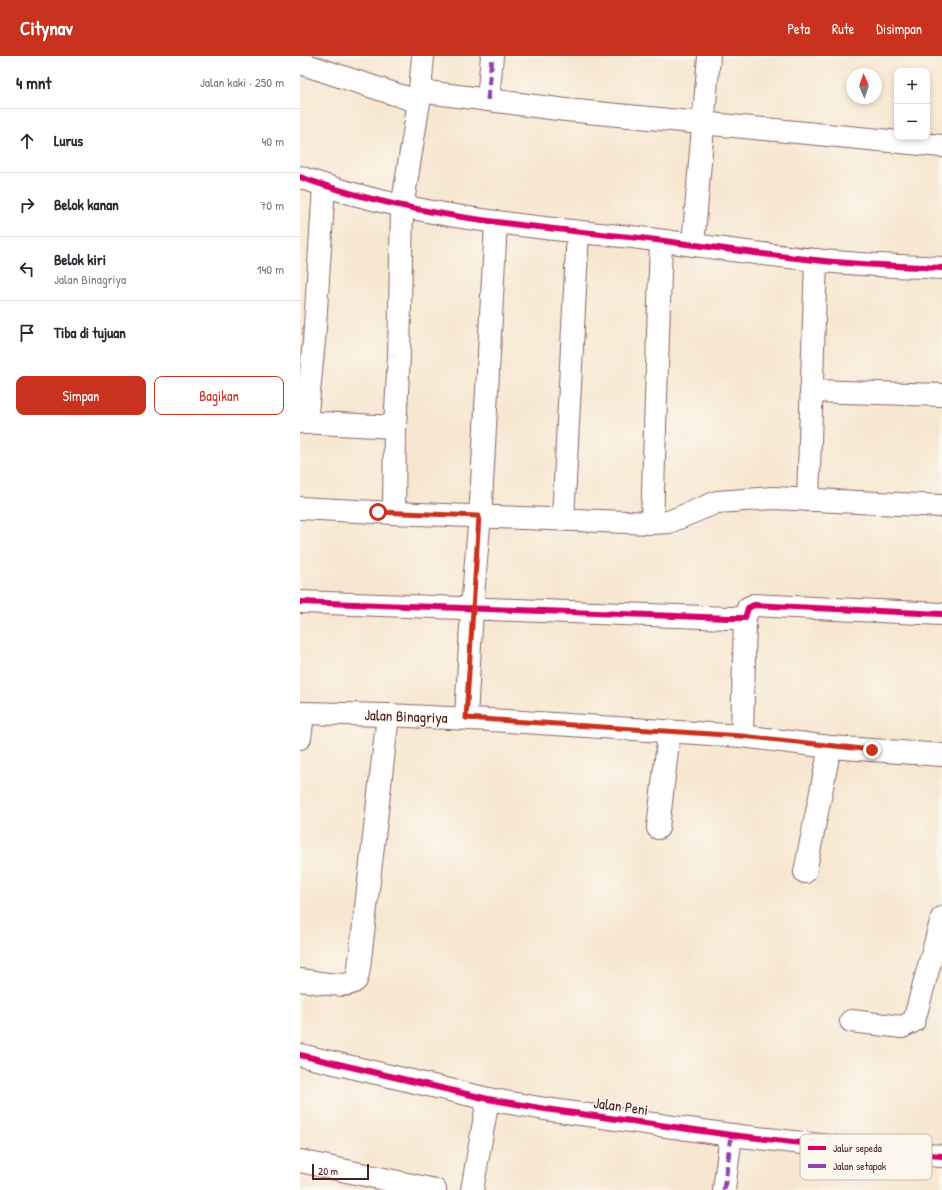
<!DOCTYPE html>
<html lang="id">
<meta charset="utf-8">
<style>
body{margin:0;font-family:"Patrick Hand",sans-serif;background:#f2f2f3;color:#2b2b33}
.controls{position:absolute;right:12px;top:12px;display:grid;overflow:hidden;border-radius:8px;box-shadow:0 2px 6px #0003}
.controls button{width:36px;height:36px;display:grid;place-items:center;padding:0;border:0;border-bottom:1px solid #e1e1e2;background:#fff;color:#2b2b33;font:20px sans-serif}
.compass{position:absolute;left:546px;top:12px;width:36px;height:36px;border-radius:50%;background:#fff;box-shadow:0 2px 6px #0003;rotate:358deg}
.scale{position:absolute;left:12px;bottom:10px;width:57px;box-sizing:border-box;padding-left:4px;border:2px solid #4a1f2b;border-top:0;font-size:11px;line-height:14px;white-space:nowrap;color:#4a1f2b;-webkit-text-stroke:3px #fbf7ec;paint-order:stroke}
.stop{position:absolute;width:12px;height:12px;margin:-9px;border:3px solid #c8321e;border-radius:50%;background:#fff}
.stop.end{background:#c8321e;border-color:#fff;box-shadow:0 1px 4px #0008}
.list{margin:0;padding:0;list-style:none}
h2{display:flex;justify-content:space-between;align-items:center;height:52px;margin:0;padding:0 16px;font-size:17px}
h2 small{font-size:13px;font-weight:400;color:#7c7c81}
.list li{display:grid;grid-template-columns:26px 1fr auto;gap:12px;align-items:center;box-sizing:border-box;height:64px;padding:0 16px;border-top:1px solid #e1e1e2}
.list b{display:block;font-size:15px;white-space:nowrap}
.list p{margin:0;font-size:13px;white-space:nowrap;color:#7c7c81}
.list em{font-size:13px;font-style:normal;color:#7c7c81}
.actions{display:flex;gap:8px;padding:12px 16px}
.actions a{flex:1;padding:9px 0;border:1px solid #c8321e;border-radius:8px;text-align:center;font-size:14px;color:#c8321e}
.actions .main{background:#c8321e;color:#fff}
.icon{flex:none;width:22px;height:22px;fill:none;stroke:currentColor;stroke-width:2;stroke-linecap:round;stroke-linejoin:round}
.map{position:relative;flex:none;width:642px;height:1134px;overflow:hidden}
header{display:flex;align-items:center;gap:24px;box-sizing:border-box;height:56px;padding:0 20px;background:#c8321e;color:#fff}
header strong{font-size:19px}
nav{display:flex;gap:22px;margin-inline-start:auto;font-size:14px}
main{display:flex}
aside{flex:1;background:#fff}
.map>svg:first-child{display:block}
.lines{fill:none;stroke-linecap:round;stroke-linejoin:round}
.minor-casing{stroke:#876565;stroke-width:24}
.minor{stroke:#fff;stroke-width:22}
.quiet{stroke:#8e44ad;stroke-width:5;stroke-dasharray:10 5;stroke-linecap:butt}
.cycleway-casing{stroke:#fbf7ec;stroke-width:8}
.cycleway{stroke:#d6006c;stroke-width:6}
.route{stroke:#c8321e;stroke-width:5}
.labels{text-anchor:middle;dominant-baseline:central;stroke-width:3;stroke-linejoin:round;paint-order:stroke}
.street-label{font-size:15px;fill:#4a1f2b;stroke:#fbf7ec}
.key{fill:#fbf7ec;stroke:#c6b6b2;stroke-width:1}
.key-label{font-size:11px;fill:#4a1f2b}
</style>
<header>
<strong>Citynav</strong>
<nav><a>Peta</a><a>Rute</a><a>Disimpan</a></nav>
</header>
<main>
<aside>
<h2>4 mnt<small>Jalan kaki · 250 m</small></h2>
<ul class="list">
<li><svg class="icon" aria-label="ahead" viewBox="0 0 24 24"><path d="M12 20V5M6 11l6-6 6 6"/></svg><div><b>Lurus</b></div><em>40 m</em></li>
<li><svg class="icon" aria-label="right" viewBox="0 0 24 24"><path d="M7 20v-9h11M14 6l5 5-5 5"/></svg><div><b>Belok kanan</b></div><em>70 m</em></li>
<li><svg class="icon" aria-label="left" viewBox="0 0 24 24"><path d="M17 20v-9H6M10 6l-5 5 5 5"/></svg><div><b>Belok kiri</b><p>Jalan Binagriya</p></div><em>140 m</em></li>
<li><svg class="icon" aria-label="arrive" viewBox="0 0 24 24"><path d="M6 21V4h12l-3 4 3 4H6"/></svg><div><b>Tiba di tujuan</b></div></li>
</ul>
<div class="actions"><a class="main">Simpan</a><a>Bagikan</a></div>
</aside>
<div class="map">
<svg width="642" height="1134" viewBox="0 0 642 1134">
<rect width="100%" height="100%" fill="#fbf7ec"/>
<filter id="ink" filterUnits="userSpaceOnUse"><feTurbulence type="fractalNoise" baseFrequency=".025" numOctaves="2"/><feDisplacementMap in="SourceGraphic" scale="8" xChannelSelector="R" yChannelSelector="G"/><feConvolveMatrix kernelMatrix="1 2 1 2 8 2 1 2 1" color-interpolation-filters="sRGB"/></filter>
<filter id="wash" filterUnits="userSpaceOnUse"><feTurbulence type="fractalNoise" baseFrequency=".012" numOctaves="4" result="noise"/><feDisplacementMap in="SourceGraphic" scale="16" xChannelSelector="R" yChannelSelector="G"/><feGaussianBlur stdDeviation="0.9" result="paint"/><feColorMatrix in="noise" values="0 0 0 0 0 0 0 0 0 0 0 0 0 0 0 0 0 1.4 0 .05"/><feComposite in="paint" operator="in"/></filter>
<g filter="url(#wash)">
<rect width="100%" height="100%" fill="#f7e7d1"/>
</g>
<g filter="url(#ink)">
<g class="lines">
<g class="minor-casing">
<g id="minor">
<polyline points="0,7 119,46"/>
<polyline points="119,35 266,54 642,90"/>
<polyline points="188,44 192,0"/>
<path d="M0,121C110,161 225,170 340,182C398,189 456,198 515,204C557,209 600,210 642,212"/>
<polyline points="393,189 409,0"/>
<polyline points="511,335 642,339"/>
<polyline points="0,366 95,371"/>
<polyline points="6,367 14,285 24,130"/>
<polyline points="508,444 516,204"/>
<polyline points="0,452 94,457 95,371 99,300 102,152 119,46 123,0"/>
<polyline points="94,457 352,467 369,466 417,446 473,442 642,450"/>
<polyline points="263,463 278,176"/>
<polyline points="352,467 361,185"/>
<polyline points="0,546 429,562 445,562 448,552 454,549 642,558"/>
<polyline points="0,657 88,659 190,664 442,680 530,691 642,699"/>
<polyline points="166,662 172,552 181,446 196,167"/>
<polyline points="442,680 445,562"/>
<polyline points="0,682 3,658"/>
<polyline points="358,772 369,677"/>
<polyline points="505,816 530,691"/>
<path d="M0,924C11,925 49,934 56,924C58,921 58,915 59,912L88,659"/>
<polyline points="551,965 602,971 614,965 642,862"/>
<polyline points="0,999 188,1043 245,1053 431,1079 574,1095 642,1100"/>
<polyline points="0,1105 135,1134"/>
<polyline points="172,1134 188,1043"/>
<polyline points="424,1134 431,1079"/>
</g>
</g>
<use href="#minor" class="minor"/>
<g class="quiet">
<polyline points="188,44 192,0"/>
<polyline points="424,1134 431,1079"/>
</g>
<g class="cycleway-casing">
<g id="cycleway">
<path d="M0,121C110,161 225,170 340,182C398,189 456,198 515,204C557,209 600,210 642,212"/>
<polyline points="0,546 429,562 445,562 448,552 454,549 642,558"/>
<polyline points="0,999 188,1043 245,1053 431,1079 574,1095 642,1100"/>
</g>
</g>
<use href="#cycleway" class="cycleway"/>
</g>
</g>
<g class="lines" filter="url(#ink)">
<polyline class="route" points="78,456 179,460 166,662 442,680 572,694"/>
</g>
<g class="labels">
<g class="street-label">
<text transform="translate(106 660) rotate(2)">Jalan Binagriya</text>
<text transform="translate(321 1050) rotate(8)">Jalan Peni</text>
</g>
</g>
<rect x="500" y="1078" width="132" height="46" rx="6" class="key"/>
<rect x="508" y="1090" width="18" height="4" fill="#d6006c"/>
<rect x="508" y="1108" width="18" height="4" fill="#8e44ad"/>
<g class="key-label">
<text x="533" y="1096">Jalur sepeda</text>
<text x="533" y="1114">Jalan setapak</text>
</g>
</svg>
<div class="controls">
<button>+</button>
<button>−</button>
</div>
<svg class="compass" viewBox="-18 -18 36 36"><path d="M0-13l5 13h-10z" fill="#e53935"/><path d="M0 13l5-13h-10z" fill="#7c7c81"/></svg>
<div class="scale">20 m</div>
<div class="stop" style="left:78px;top:456px"></div>
<div class="stop end" style="left:572px;top:694px"></div>
</div>
</main>
